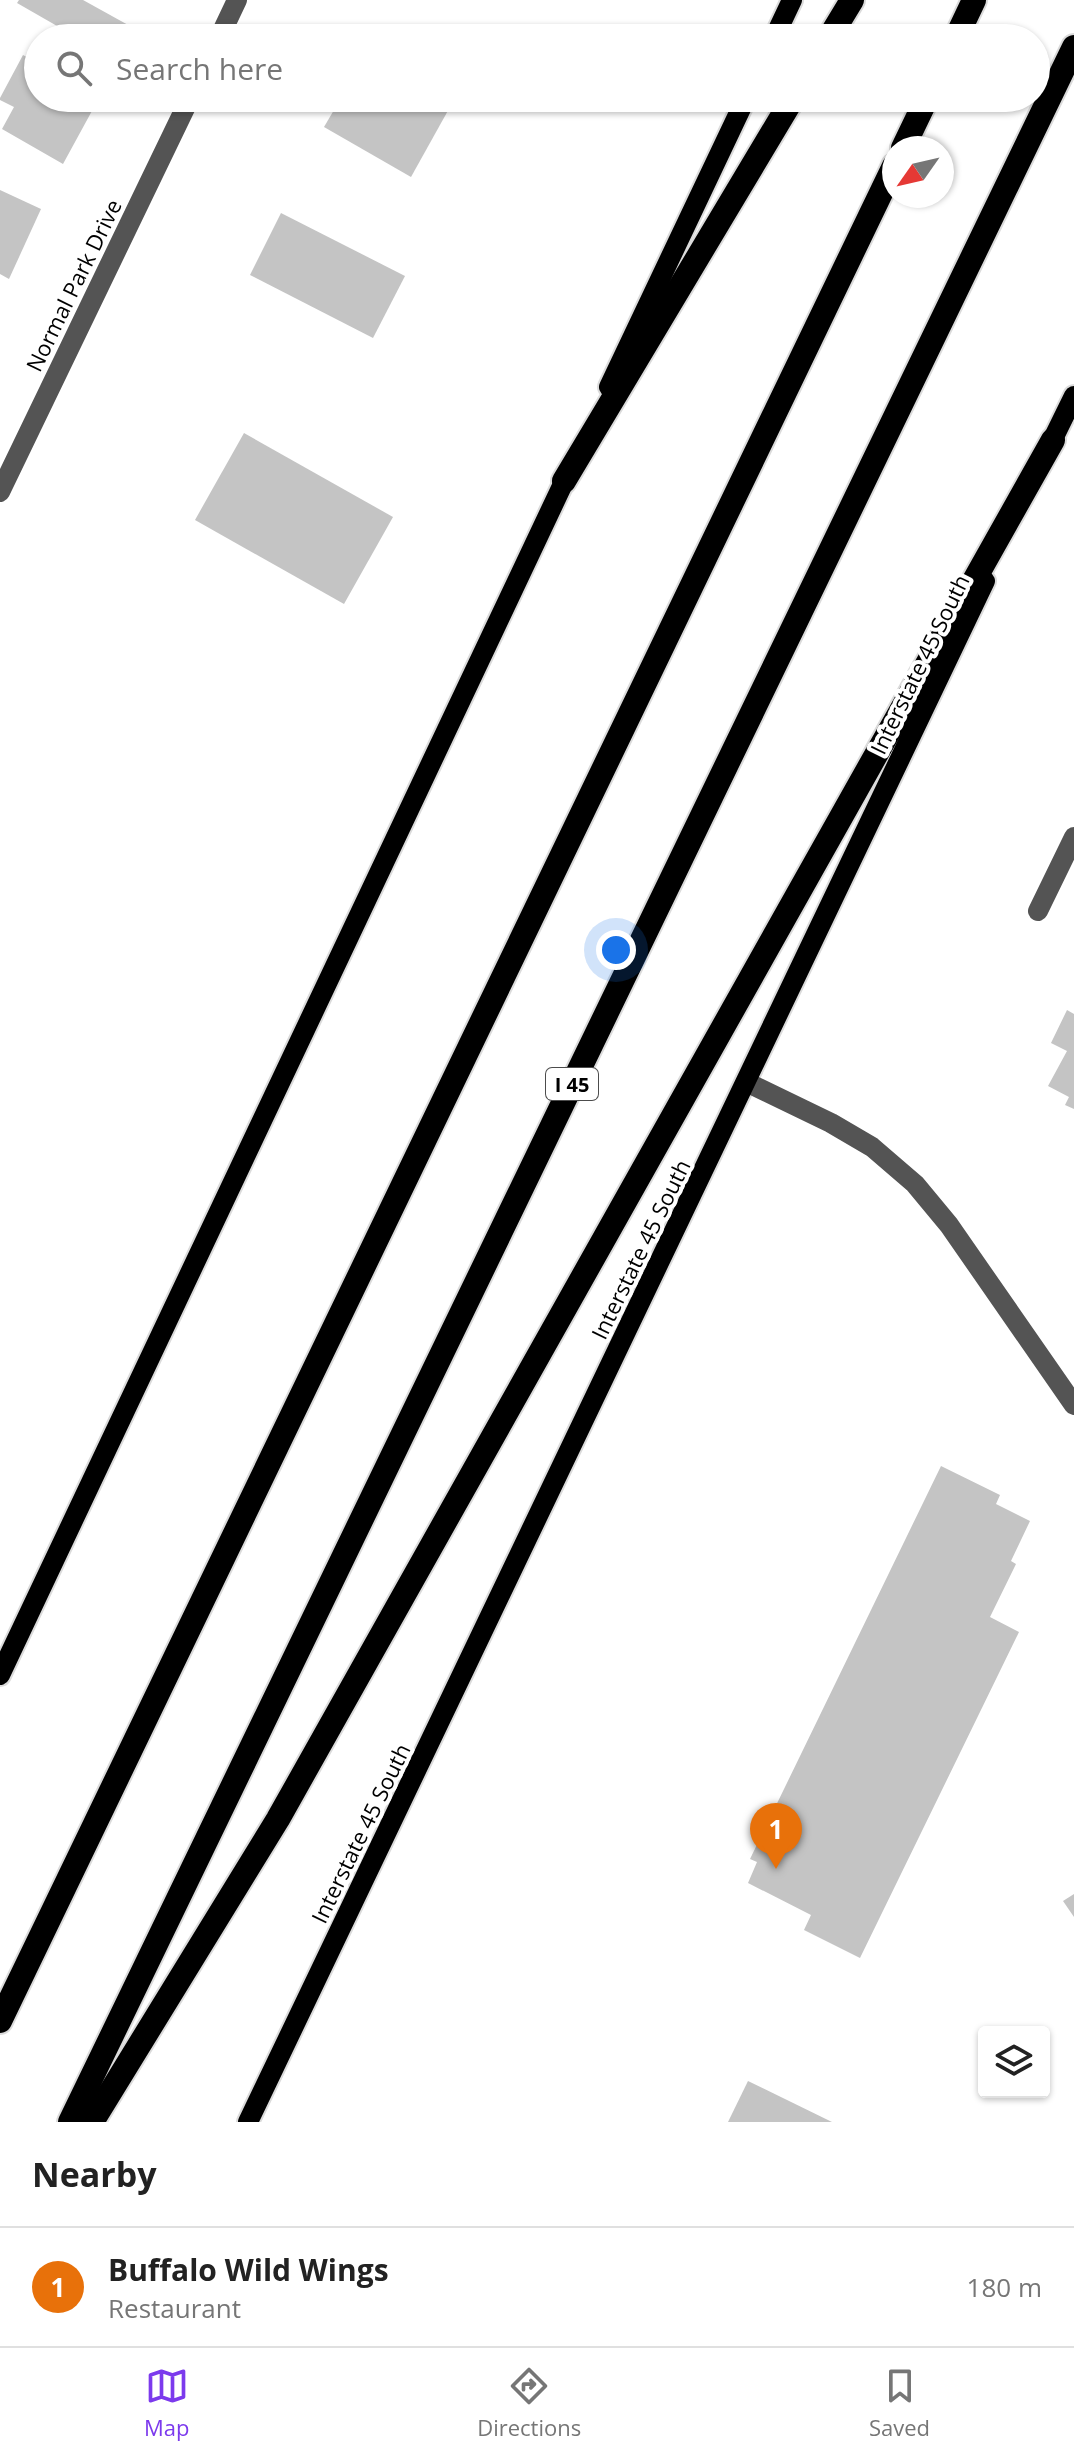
<!DOCTYPE html>
<style>
body{margin:0;font-family:"Open Sans",sans-serif;background:#f2f2f2;color:#222}
.controls{position:absolute;right:24px;bottom:24px;display:grid;overflow:hidden;border-radius:8px;box-shadow:0 2px 6px #0004}
.controls button{width:72px;height:72px;display:grid;place-items:center;padding:0;border:0;border-bottom:2px solid #e0e0e0;background:#fff;color:#222;font:40px sans-serif}
.compass{position:absolute;left:882px;top:136px;width:72px;height:72px;border-radius:50%;background:#fff;box-shadow:0 2px 6px #0004;rotate:236deg}
.you{position:absolute;left:616px;top:950px;width:28px;height:28px;margin:-20px;border:6px solid #fff;border-radius:50%;background:#1a73e8;box-shadow:0 0 0 12px #1a73e833}
.badge{display:grid;place-items:center;width:52px;height:52px;border-radius:50%;background:#7c3aed;color:#fff;font-size:26px;font-weight:700}
.pin{position:absolute;translate:-50% -66px;filter:drop-shadow(0 2px 4px #0008)}
.pin::after{content:'';position:absolute;top:42px;width:28px;height:24px;background:inherit;clip-path:polygon(0 0,100% 0,50% 100%)}
.list{margin:0;padding:0;list-style:none}
h2{display:flex;justify-content:space-between;align-items:center;height:104px;margin:0;padding:0 32px;font-size:34px}
h2 small{font-size:26px;font-weight:400;color:#767676}
.list li{display:grid;grid-template-columns:52px 1fr auto;gap:24px;align-items:center;box-sizing:border-box;height:120px;padding:0 32px;border-top:2px solid #e0e0e0}
.list b{display:block;font-size:30px;white-space:nowrap}
.list p{margin:0;font-size:26px;white-space:nowrap;color:#767676}
.list em{font-size:26px;font-style:normal;color:#767676}
.icon{flex:none;width:44px;height:44px;fill:none;stroke:currentColor;stroke-width:2;stroke-linecap:round;stroke-linejoin:round}
.map{position:relative;flex:none;width:1074px;height:2122px;overflow:hidden}
.search{position:absolute;background:#fff;box-shadow:0 2px 6px #0004;left:24px;right:24px;top:24px;height:88px;display:flex;align-items:center;gap:20px;box-sizing:border-box;padding:0 28px;border-radius:44px;color:#767676;font-size:30px}
.sheet{height:224px;background:#fff}
nav{display:flex;justify-content:space-around;align-items:center;box-sizing:border-box;height:112px;border-top:2px solid #e0e0e0;background:#fff;font-size:22px;color:#767676}
nav a{display:grid;justify-items:center;gap:4px}
nav .on{color:#7c3aed}
.map>svg:first-child{display:block}
.building{fill:#c4c4c4}
.lines{fill:none;stroke-linecap:round;stroke-linejoin:round}
.major-casing{stroke:#dbdbdb;stroke-width:24}
.highway-casing{stroke:#dbdbdb;stroke-width:28}
.minor{stroke:#545454;stroke-width:20}
.major{stroke:#000;stroke-width:20}
.highway{stroke:#000;stroke-width:24}
.labels{text-anchor:middle;dominant-baseline:central;stroke-width:8;stroke-linejoin:round;paint-order:stroke}
.shield{fill:#fff;stroke:#4c4c4c;stroke-width:2}
.shield-label{font-size:20px;font-weight:bold;fill:#000}
.street-label{font-size:22px;fill:#000;stroke:#fff}
</style>
<div class="map">
<svg width="1074" height="2122" viewBox="0 0 1074 2122">
<rect width="100%" height="100%" fill="#fff"/>
<g class="building">
<polygon points="19,0 83,0 139,31 135,38 78,38 17,3"/>
<polygon points="23,55 38,63 38,98 99,98 63,164 2,129 14,107 0,100 0,98"/>
<polygon points="341,98 455,98 411,177 324,127"/>
<polygon points="0,190 41,209 9,279 0,274"/>
<polygon points="281,213 405,276 373,338 250,275"/>
<polygon points="244,433 393,517 344,604 195,520"/>
<polygon points="1067,1010 1074,1014 1074,1109 1065,1105 1069,1097 1048,1086 1067,1051 1051,1043"/>
<polygon points="941,1466 1000,1495 996,1504 1030,1521 1011,1561 1016,1564 990,1617 1019,1632 860,1958 804,1930 811,1915 748,1883 757,1862 750,1859"/>
<polygon points="1074,1894 1074,1917 1063,1901"/>
<polygon points="748,2081 832,2122 728,2122"/>
</g>
<g class="lines">
<g class="major-casing">
<g id="major">
<polyline points="774,38 792,0"/>
<polyline points="609,387 746,98"/>
<polyline points="1047,451 1074,396"/>
<polyline points="0,1675 571,467"/>
<polyline points="248,2122 985,581"/>
</g>
</g>
<g class="highway-casing">
<g id="highway">
<polyline points="829,38 852,0"/>
<polyline points="956,38 974,0"/>
<polyline points="903,148 927,98"/>
<polyline points="564,481 793,98"/>
<polyline points="0,2021 894,166"/>
<polyline points="70,2122 1074,47"/>
<polyline points="92,2122 278,1819 1053,440"/>
</g>
</g>
<g class="minor">
<polyline points="219,38 237,0"/>
<polyline points="0,492 190,98"/>
<polyline points="1038,911 1074,837"/>
<polyline points="746,1082 831,1123 872,1147 915,1184 949,1225 1074,1405"/>
</g>
<use href="#major" class="major"/>
<use href="#highway" class="highway"/>
</g>
<g class="labels">
<rect class="shield" x="546" y="1068" width="52" height="32" rx="6"/>
<g class="shield-label">
<text x="572" y="1084">I 45</text>
</g>
<g class="street-label">
<text transform="translate(73 285) rotate(-64)">Normal Park Drive</text>
<text transform="translate(919 664) rotate(-64)">Interstate 45 South</text>
<text transform="translate(640 1249) rotate(-64)">Interstate 45 South</text>
<text transform="translate(360 1833) rotate(-64)">Interstate 45 South</text>
</g>
</g>
</svg>
<div class="controls">
<button><svg class="icon" aria-label="layers" viewBox="0 0 24 24"><path d="M12 4l9 5-9 5-9-5zM3 14l9 5 9-5"/></svg></button>
</div>
<svg class="compass" viewBox="-18 -18 36 36"><path d="M0-13l5 13h-10z" fill="#e53935"/><path d="M0 13l5-13h-10z" fill="#767676"/></svg>
<div class="you"></div>
<div class="pin badge" style="left:776px;top:1869px;background:#e8710a">1</div>
<div class="search"><svg class="icon" aria-label="search" viewBox="0 0 24 24"><circle cx="10" cy="10" r="6"/><path d="M15 15l6 6"/></svg>Search here</div>
</div>
<section class="sheet">
<h2>Nearby<small></small></h2>
<ul class="list">
<li><span class="badge" style="background:#e8710a">1</span><div><b>Buffalo Wild Wings</b><p>Restaurant</p></div><em>180 m</em></li>
</ul>
</section>
<nav>
<a class="on"><svg class="icon" aria-label="map" viewBox="0 0 24 24"><path d="M3 6l6-2 6 2 6-2v14l-6 2-6-2-6 2zM9 4v14M15 6v14"/></svg>Map</a>
<a><svg class="icon" aria-label="directions" viewBox="0 0 24 24"><path d="M12 3l9 9-9 9-9-9zM9 14v-3h6M13 9l2 2-2 2"/></svg>Directions</a>
<a><svg class="icon" aria-label="saved" viewBox="0 0 24 24"><path d="M7 4h10v16l-5-4-5 4z"/></svg>Saved</a>
</nav>
